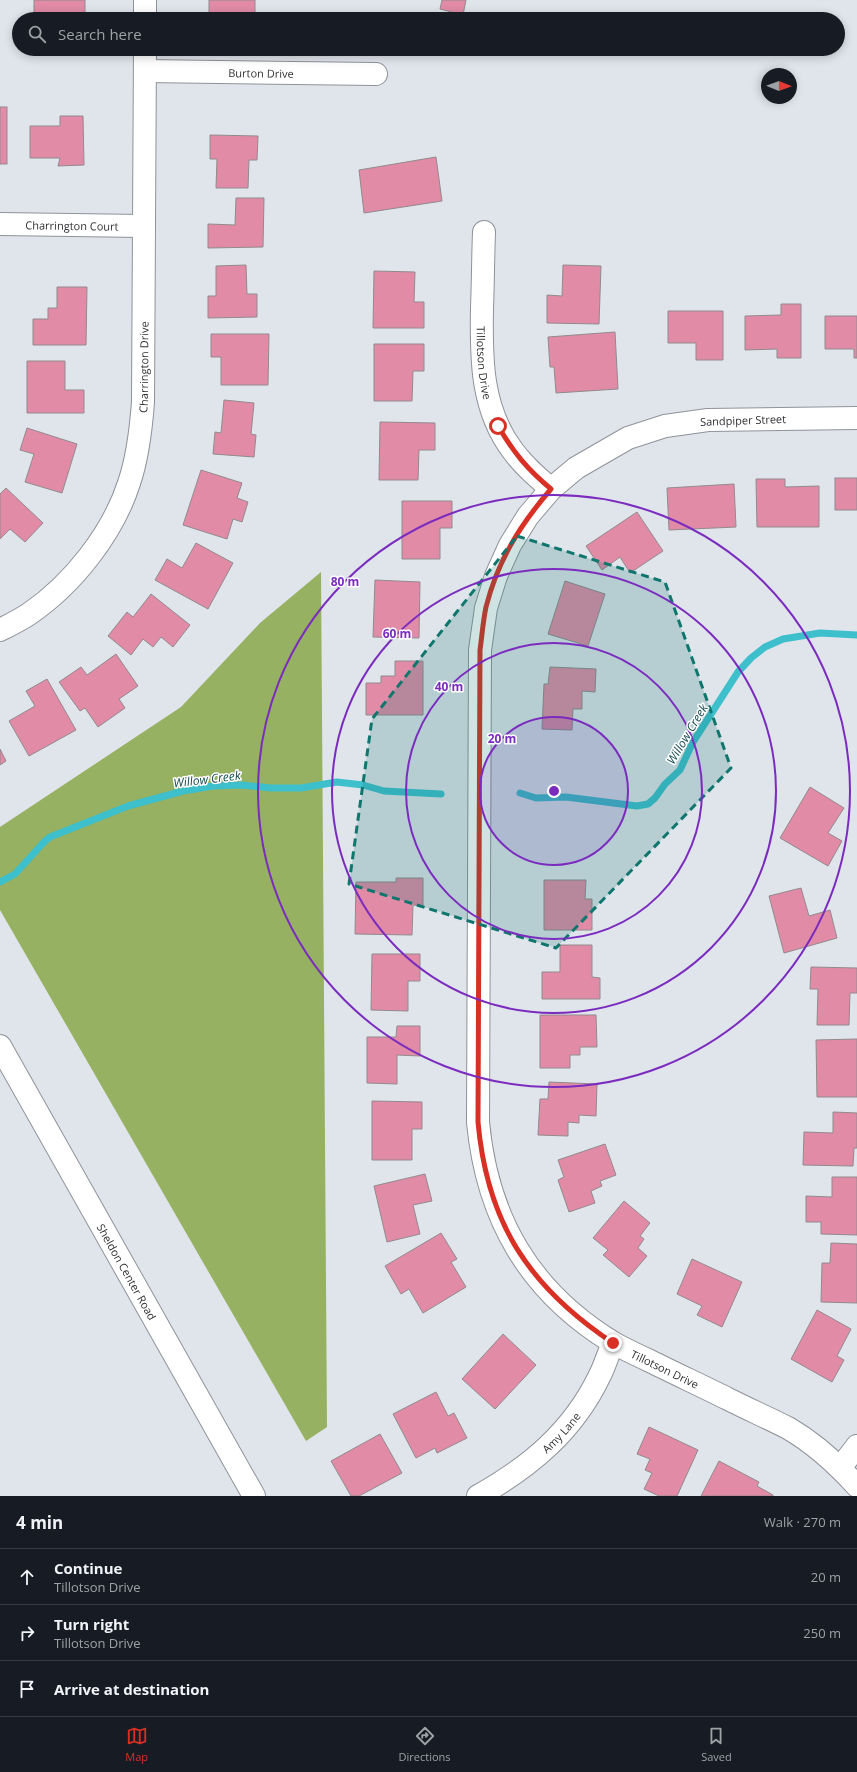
<!DOCTYPE html>
<meta charset="utf-8">
<style>
body{margin:0;font-family:"Open Sans",sans-serif;background:#242831;color:#f1f3f6}
.compass{position:absolute;left:761px;top:68px;width:36px;height:36px;border-radius:50%;background:#171b24;box-shadow:0 2px 10px #0003;rotate:91deg}
.stop{position:absolute;width:12px;height:12px;margin:-9px;border:3px solid #d93025;border-radius:50%;background:#fff}
.stop.end{background:#d93025;border-color:#fff;box-shadow:0 1px 4px #0008}
.list{margin:0;padding:0;list-style:none}
h2{display:flex;justify-content:space-between;align-items:center;height:52px;margin:0;padding:0 16px;font-size:17px}
h2 small{font-size:13px;font-weight:400;color:#9ea1a6}
.list li{display:grid;grid-template-columns:26px 1fr auto;gap:12px;align-items:center;box-sizing:border-box;height:56px;padding:0 16px;border-top:1px solid #363941}
.list b{display:block;font-size:15px;white-space:nowrap}
.list p{margin:0;font-size:13px;white-space:nowrap;color:#9ea1a6}
.list em{font-size:13px;font-style:normal;color:#9ea1a6}
.icon{flex:none;width:22px;height:22px;fill:none;stroke:currentColor;stroke-width:2;stroke-linecap:round;stroke-linejoin:round}
.map{position:relative;flex:none;width:857px;height:1496px;overflow:hidden}
.search{position:absolute;background:#171b24;box-shadow:0 2px 10px #0003;left:12px;right:12px;top:12px;height:44px;display:flex;align-items:center;gap:10px;box-sizing:border-box;padding:0 14px;border-radius:22px;color:#9ea1a6;font-size:15px}
.sheet{height:220px;background:#171b24}
nav{display:flex;justify-content:space-around;align-items:center;box-sizing:border-box;height:56px;border-top:1px solid #363941;background:#171b24;font-size:11px;color:#9ea1a6}
nav a{display:grid;justify-items:center;gap:2px}
nav .on{color:#d93025}
.map>svg:first-child{display:block}
.forest{fill:#96b161}
.lines{fill:none;stroke-linecap:round;stroke-linejoin:round}
.stream{stroke:#3dbfcc;stroke-width:7}
.building{fill:#e18ba7;stroke:#928a8c}
.minor-casing{stroke:#8f9399;stroke-width:24}
.major-casing{stroke:#8f9399;stroke-width:24}
.minor{stroke:#fff;stroke-width:22}
.major{stroke:#fff;stroke-width:22}
.route{stroke:#d93025;stroke-width:5}
.marked{fill:#0f766e;fill-opacity:0.2;stroke:#0f766e;stroke-width:3;stroke-dasharray:8 5;stroke-linejoin:round}
.ring{fill:none;stroke:#7b2cbf;stroke-width:2}
.labels{text-anchor:middle;dominant-baseline:central;stroke-width:3;stroke-linejoin:round;paint-order:stroke}
.street-label{font-size:11px;fill:#303134;stroke:#fff}
.water-label{font-size:12px;font-style:italic;fill:#154c51;stroke:#fff}
.centre{fill:#7b2cbf;stroke:#fff;stroke-width:2}
.ring-label{font-size:12px;text-anchor:middle;font-weight:bold;fill:#7b2cbf;stroke:#fff;stroke-width:3;stroke-linejoin:round;paint-order:stroke}
</style>
<div class="map">
<svg width="857" height="1496" viewBox="0 0 857 1496">
<rect width="100%" height="100%" fill="#e0e4eb"/>
<polygon class="forest" points="321,572 327,1427 306,1441 0,910 0,827 181,707 260,623"/>
<g class="lines">
<g class="stream">
<polyline points="520,793 536,798 566,797 637,806 648,804 655,798 665,784 680,770 693,742 738,672 751,658 765,647 783,639 820,633 857,635"/>
<polyline points="0,882 15,874 44,842 50,837 128,806 183,791 213,786 242,785 271,788 301,788 337,782 363,785 384,791 441,794"/>
</g>
</g>
<g class="building">
<polygon points="34,0 85,0 85,18 34,19"/>
<rect x="209" y="0" width="46" height="17"/>
<polygon points="442,0 466,0 463,15 440,9"/>
<rect x="0" y="107" width="7" height="57"/>
<polygon points="60,116 83,116 84,165 58,166 60,158 30,158 30,126 60,126"/>
<polygon points="210,135 258,136 257,160 249,160 248,188 216,188 217,159 210,159"/>
<polygon points="436,157 442,201 364,213 359,170"/>
<polygon points="236,198 264,198 263,247 208,248 208,224 235,225"/>
<polygon points="246,265 247,294 257,294 257,317 208,318 208,296 216,296 216,266"/>
<polygon points="563,265 601,266 599,324 547,323 547,295 562,296"/>
<polygon points="374,271 415,272 414,302 424,302 424,328 373,328"/>
<polygon points="57,287 87,287 86,345 33,345 33,319 48,319 48,308 57,308"/>
<polygon points="781,304 801,304 801,358 777,358 777,349 745,350 745,316 781,315"/>
<polygon points="668,311 723,311 723,360 696,360 696,343 668,343"/>
<polygon points="825,316 857,316 857,358 854,358 854,349 825,349"/>
<polygon points="615,332 618,389 556,393 554,367 550,367 548,337"/>
<polygon points="211,334 269,334 268,385 221,385 221,357 211,357"/>
<polygon points="374,344 424,344 424,371 413,371 412,401 374,401"/>
<polygon points="27,361 65,361 65,390 84,390 84,413 27,413"/>
<polygon points="224,400 254,403 251,434 256,435 254,457 213,454 215,432 221,433"/>
<polygon points="380,422 435,423 435,450 419,450 418,480 379,480"/>
<polygon points="27,428 77,444 62,493 25,482 34,454 20,450"/>
<polygon points="201,470 242,483 237,498 248,502 242,522 233,519 227,539 183,525"/>
<rect x="835" y="478" width="22" height="32"/>
<polygon points="756,479 785,479 785,487 819,486 819,527 757,527"/>
<polygon points="734,484 736,527 669,530 667,488"/>
<polygon points="6,488 43,523 25,542 10,529 0,539 0,494"/>
<polygon points="402,501 452,501 452,528 440,528 440,559 402,559"/>
<polygon points="637,512 663,551 630,573 620,557 602,570 586,546"/>
<polygon points="196,543 233,563 208,609 155,580 167,559 182,568"/>
<polygon points="375,580 420,582 419,638 373,637"/>
<polygon points="565,581 605,594 588,646 548,634"/>
<polygon points="151,594 190,625 173,647 161,637 153,647 143,639 131,655 108,636 127,612 133,617"/>
<polygon points="116,654 138,686 119,699 125,708 98,727 85,708 80,711 59,682 81,667 87,675"/>
<polygon points="395,661 423,661 423,715 366,715 366,683 381,683 381,676 395,676"/>
<polygon points="550,667 596,669 595,692 582,691 582,709 573,709 572,730 542,729 544,684 548,684"/>
<polygon points="47,679 76,730 29,756 9,721 35,706 26,691"/>
<polygon points="0,749 6,761 0,765"/>
<polygon points="810,787 844,808 828,833 842,841 828,866 780,838"/>
<polygon points="396,878 423,878 423,906 413,905 412,935 355,934 356,882 396,882"/>
<polygon points="544,880 586,880 585,899 592,899 592,930 544,930"/>
<polygon points="801,888 809,916 830,910 837,938 784,953 769,896"/>
<polygon points="560,945 592,945 592,977 600,978 600,999 542,999 542,972 560,972"/>
<polygon points="372,954 420,954 420,981 408,981 408,1011 371,1010"/>
<polygon points="811,967 857,968 857,993 850,993 849,1025 817,1025 818,989 810,989"/>
<polygon points="540,1015 596,1015 597,1047 580,1047 580,1055 570,1055 570,1068 540,1068"/>
<polygon points="397,1026 420,1026 420,1056 397,1055 397,1084 367,1083 367,1037 396,1037"/>
<polygon points="857,1039 857,1097 817,1097 816,1040"/>
<polygon points="549,1082 597,1084 596,1116 579,1115 579,1123 568,1122 568,1136 538,1135 540,1099 548,1099"/>
<polygon points="372,1101 422,1102 422,1129 412,1129 412,1160 372,1160"/>
<polygon points="833,1112 857,1113 857,1148 854,1148 853,1166 803,1165 804,1132 833,1133"/>
<polygon points="605,1144 616,1175 600,1181 602,1186 591,1191 595,1203 569,1212 558,1180 564,1177 558,1160"/>
<polygon points="425,1174 432,1201 413,1205 420,1234 387,1242 374,1186"/>
<polygon points="832,1177 857,1177 857,1235 821,1234 821,1222 806,1222 806,1196 832,1197"/>
<polygon points="624,1201 650,1223 640,1236 644,1239 638,1248 647,1256 629,1277 603,1255 608,1250 593,1238"/>
<polygon points="441,1233 457,1259 451,1262 466,1287 423,1313 409,1289 401,1294 385,1266"/>
<polygon points="831,1243 857,1244 857,1303 821,1302 822,1263 830,1263"/>
<polygon points="692,1259 742,1282 722,1327 697,1315 702,1306 677,1294"/>
<polygon points="817,1310 851,1329 837,1356 844,1360 832,1382 791,1359"/>
<polygon points="503,1334 536,1365 495,1409 462,1379"/>
<polygon points="436,1392 448,1416 454,1413 467,1438 437,1453 435,1448 416,1458 393,1414"/>
<polygon points="649,1427 698,1450 677,1496 659,1496 644,1489 652,1473 645,1470 650,1459 637,1454"/>
<polygon points="380,1434 402,1473 359,1496 351,1496 331,1461"/>
<polygon points="719,1461 759,1482 757,1486 773,1495 773,1496 701,1496"/>
</g>
<g class="lines">
<g class="minor-casing">
<g id="minor">
<polyline points="145,19 145,0"/>
<path id="s1" d="M145,71L376,74"/>
<path id="s2" d="M0,224L143,226"/>
<path id="s3" d="M484,232C483,258 483,283 482,308C481,358 481,409 513,451C524,466 537,477 551,489"/>
<path id="s4" d="M857,418L708,420L665,426L628,438L576,468L551,489L528,516L510,545L496,576L486,608L480,650L478,1122C487,1218 529,1291 612,1342C624,1349 637,1355 650,1361C676,1374 702,1386 728,1399C748,1409 768,1418 788,1428C814,1443 837,1464 857,1486"/>
<path id="s5" d="M0,630C10,625 20,620 29,614C73,584 113,533 129,483C138,457 141,429 143,402L145,49"/>
<polyline points="840,1468 857,1446"/>
<path id="s6" d="M478,1496C530,1467 573,1431 599,1377C605,1366 608,1354 613,1343"/>
</g>
</g>
<g class="major-casing">
<g id="major">
<path id="s7" d="M0,1046L254,1496"/>
</g>
</g>
<use href="#minor" class="minor"/>
<use href="#major" class="major"/>
</g>
<g class="lines">
<path class="route" d="M498,426C514,453 527,469 551,489C520,525 498,560 486,607C483,621 482,636 480,650L478,1122C487,1223 529,1287 613,1343"/>
</g>
<path class="marked" d="M517,536L665,582L731,768L556,948L349,884L372,719Z"/>
<circle cx="554" cy="791" r="74" fill="#7b2cbf" fill-opacity=".12"/>
<g class="ring">
<circle cx="554" cy="791" r="74"/>
<circle cx="554" cy="791" r="148"/>
<circle cx="554" cy="791" r="222"/>
<circle cx="554" cy="791" r="296"/>
</g>
<g class="labels">
<g class="street-label">
<text stroke="none"><textPath href="#s1" startOffset="116">Burton Drive</textPath></text>
<text stroke="none"><textPath href="#s2" startOffset="72">Charrington Court</textPath></text>
<text stroke="none"><textPath href="#s3" startOffset="131">Tillotson Drive</textPath></text>
<text stroke="none"><textPath href="#s5" startOffset="318">Charrington Drive</textPath></text>
<text transform="translate(743 420) rotate(-2)">Sandpiper Street</text>
<text stroke="none"><textPath href="#s7" startOffset="259">Sheldon Center Road</textPath></text>
<text stroke="none"><textPath href="#s4" startOffset="1303">Tillotson Drive</textPath></text>
<text stroke="none"><textPath href="#s6" startOffset="105">Amy Lane</textPath></text>
</g>
<g class="water-label">
<text transform="translate(687 734) rotate(-59)">Willow Creek</text>
<text transform="translate(207 779) rotate(-7)">Willow Creek</text>
</g>
</g>
<circle cx="554" cy="791" r="6" class="centre"/>
<g class="ring-label">
<text x="345" y="586">80 m</text>
<text x="397" y="638">60 m</text>
<text x="449" y="691">40 m</text>
<text x="502" y="743">20 m</text>
</g>
</svg>
<svg class="compass" viewBox="-18 -18 36 36"><path d="M0-13l5 13h-10z" fill="#e53935"/><path d="M0 13l5-13h-10z" fill="#9ea1a6"/></svg>
<div class="stop" style="left:498px;top:426px"></div>
<div class="stop end" style="left:613px;top:1343px"></div>
<div class="search"><svg class="icon" aria-label="search" viewBox="0 0 24 24"><circle cx="10" cy="10" r="6"/><path d="M15 15l6 6"/></svg>Search here</div>
</div>
<section class="sheet">
<h2>4 min<small>Walk · 270 m</small></h2>
<ul class="list">
<li><svg class="icon" aria-label="ahead" viewBox="0 0 24 24"><path d="M12 20V5M6 11l6-6 6 6"/></svg><div><b>Continue</b><p>Tillotson Drive</p></div><em>20 m</em></li>
<li><svg class="icon" aria-label="right" viewBox="0 0 24 24"><path d="M7 20v-9h11M14 6l5 5-5 5"/></svg><div><b>Turn right</b><p>Tillotson Drive</p></div><em>250 m</em></li>
<li><svg class="icon" aria-label="arrive" viewBox="0 0 24 24"><path d="M6 21V4h12l-3 4 3 4H6"/></svg><div><b>Arrive at destination</b></div></li>
</ul>
</section>
<nav>
<a class="on"><svg class="icon" aria-label="map" viewBox="0 0 24 24"><path d="M3 6l6-2 6 2 6-2v14l-6 2-6-2-6 2zM9 4v14M15 6v14"/></svg>Map</a>
<a><svg class="icon" aria-label="directions" viewBox="0 0 24 24"><path d="M12 3l9 9-9 9-9-9zM9 14v-3h6M13 9l2 2-2 2"/></svg>Directions</a>
<a><svg class="icon" aria-label="saved" viewBox="0 0 24 24"><path d="M7 4h10v16l-5-4-5 4z"/></svg>Saved</a>
</nav>
